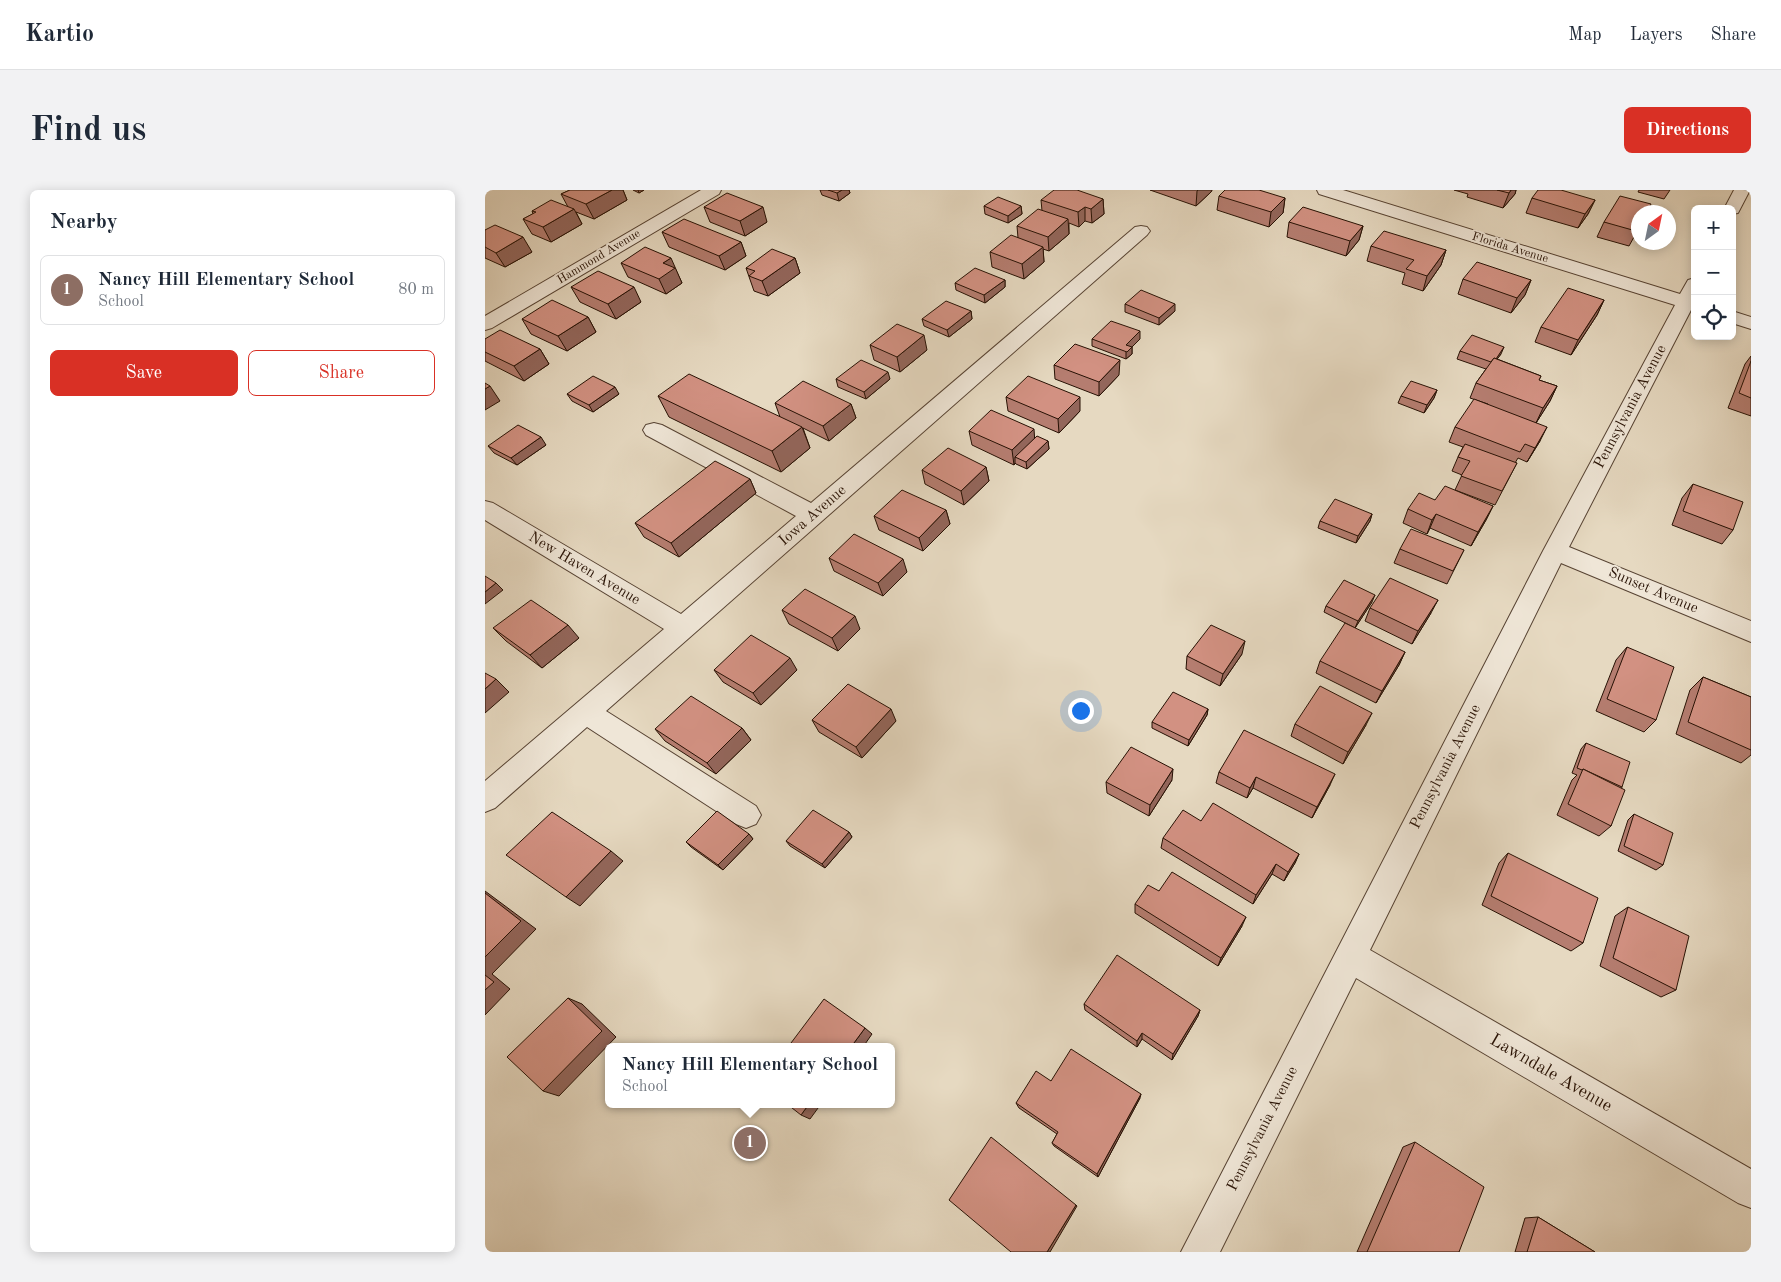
<!DOCTYPE html>
<meta charset="utf-8">
<style>
body{margin:0;font-family:"Old Standard TT",serif;background:#f2f2f3;color:#1f2937}
.controls{position:absolute;right:15px;top:15px;display:grid;overflow:hidden;border-radius:8px;box-shadow:0 2px 12px #0003}
.controls button{width:45px;height:45px;display:grid;place-items:center;padding:0;border:0;border-bottom:1px solid #e0e1e3;background:#fff;color:#1f2937;font:25px sans-serif}
.compass{position:absolute;left:1146px;top:15px;width:45px;height:45px;border-radius:50%;background:#fff;box-shadow:0 2px 12px #0003;rotate:33deg}
.you{position:absolute;left:595px;top:520px;width:18px;height:18px;margin:-12px;border:4px solid #fff;border-radius:50%;background:#1a73e8;box-shadow:0 0 0 8px #1a73e833}
.badge{display:grid;place-items:center;width:32px;height:32px;border-radius:50%;background:#d93025;color:#fff;font-size:16px;font-weight:700}
.pin{position:absolute;translate:-50% -50%;border:2px solid #fff;box-shadow:0 1px 5px #0006}
.popup{position:absolute;left:120px;top:853px;width:290px;height:65px;box-sizing:border-box;display:grid;place-content:center;border-radius:8px;background:#fff;filter:drop-shadow(0 1px 4px #0005);font-size:16px;white-space:nowrap;color:#747a83}
.popup b{font-size:19px;color:#1f2937}
.popup::after{content:'';position:absolute;left:50%;top:100%;margin-left:-10px;border:10px solid transparent;border-top-color:#fff}
.list{margin:0;padding:0;list-style:none}
h2{display:flex;justify-content:space-between;align-items:center;height:65px;margin:0;padding:0 20px;font-size:21px}
h2 small{font-size:16px;font-weight:400;color:#747a83}
.list li{display:grid;grid-template-columns:32px 1fr auto;gap:15px;align-items:center;box-sizing:border-box;height:70px;margin:0 10px 10px;padding:0 10px;border:1px solid #e0e1e3;border-radius:8px}
.list b{display:block;font-size:19px;white-space:nowrap}
.list p{margin:0;font-size:16px;white-space:nowrap;color:#747a83}
.list em{font-size:16px;font-style:normal;color:#747a83}
.actions{display:flex;gap:10px;padding:15px 20px}
.actions a{flex:1;padding:11px 0;border:1px solid #d93025;border-radius:8px;text-align:center;font-size:18px;color:#d93025}
.actions .main{background:#d93025;color:#fff}
.icon{flex:none;width:28px;height:28px;fill:none;stroke:currentColor;stroke-width:2;stroke-linecap:round;stroke-linejoin:round}
.map{position:relative;flex:none;width:1266px;height:1062px;overflow:hidden;border-radius:8px}
header{display:flex;align-items:center;gap:30px;box-sizing:border-box;height:70px;padding:0 25px;background:#fff;border-bottom:1px solid #e0e1e3}
header strong{font-size:24px}
nav{display:flex;gap:28px;margin-inline-start:auto;font-size:18px}
.intro{display:flex;align-items:center;justify-content:space-between;box-sizing:border-box;height:120px;padding:0 30px}
h1{margin:0;font-size:35px}
.button{padding:12px 22px;border-radius:8px;background:#d93025;color:#fff;font-size:18px;font-weight:700}
main{display:flex;gap:30px;padding:0 30px}
aside{flex:1;background:#fff;border-radius:8px;box-shadow:0 2px 12px #0003}
.map>svg:first-child{display:block}
.lines{fill:none;stroke-linecap:round;stroke-linejoin:round}
.minor-casing{stroke:#574333;stroke-width:2}
.minor{fill:#efe6d7;fill-rule:evenodd}
.wall{fill:#b57d70;stroke:#271104}
.shaded-wall{fill:#93665b;stroke:#271104}
.building{fill:#d29182;stroke:#271104}
.labels{text-anchor:middle;dominant-baseline:central;stroke-width:4;stroke-linejoin:round;paint-order:stroke}
.far-street-label{font-size:12px;fill:#271104;stroke:#efe6d7}
.street-label{font-size:15px;fill:#271104;stroke:#efe6d7}
.near-street-label{font-size:18px;fill:#271104;stroke:#efe6d7}
</style>
<header>
<strong>Kartio</strong>
<nav><a>Map</a><a>Layers</a><a>Share</a></nav>
</header>
<div class="intro"><h1>Find us</h1><a class="button">Directions</a></div>
<main>
<aside>
<h2>Nearby<small></small></h2>
<ul class="list">
<li><span class="badge" style="background:#8d6e63">1</span><div><b>Nancy Hill Elementary School</b><p>School</p></div><em>80 m</em></li>
</ul>
<div class="actions"><a class="main">Save</a><a>Share</a></div>
</aside>
<div class="map">
<svg width="1266" height="1062" viewBox="0 0 1266 1062">
<rect width="100%" height="100%" fill="#e6d9c1"/>
<filter id="stains"><feTurbulence type="fractalNoise" baseFrequency=".004" numOctaves="4"/><feColorMatrix values="0 0 0 0 .2 0 0 0 0 .09 0 0 0 0 .02 0 0 0 .5 -.17"/></filter>
<radialGradient id="worn" r=".72"><stop offset=".6" stop-color="#630" stop-opacity="0"/><stop offset="1" stop-color="#630" stop-opacity=".3"/></radialGradient>
<g class="lines">
<g class="minor-casing">
<g id="minor">
<polygon points="216,0 236,0 234,4 7,138 0,140 0,126"/>
<polygon points="832,0 858,0 1195,104 1203,90 1210,88 1210,121 1206,120 1084,357 1266,431 1266,452 1076,373 885,760 1266,979 1266,1018 1253,1013 871,788 735,1062 696,1062 1058,361 1190,115 834,4"/>
<polygon points="1249,0 1265,0 1253,23 1247,24 1247,19 1239,19"/>
<polygon points="656,36 662,37 665,41 662,45 121,521 271,616 276,625 271,634 261,638 251,634 102,537 10,618 0,622 0,591 179,439 0,330 0,311 8,313 196,424 311,326 161,245 158,240 161,235 169,233 177,235 326,313 650,37"/>
<polygon points="1247,121 1266,127 1266,139 1247,133"/>
</g>
</g>
<use href="#minor" class="minor"/>
</g>
<g class="wall">
<polygon points="85,0 138,0 142,10 109,29 91,22 97,34 66,52 47,44 38,29 48,24 47,21 83,17 76,4"/>
<polygon points="148,0 159,0 154,3"/>
<polygon points="335,0 364,0 365,3 354,11 337,5"/>
<polygon points="665,0 727,0 726,2 711,16"/>
<polygon points="969,0 1031,0 1030,4 1018,18 982,7 983,4"/>
<polygon points="1154,0 1185,0 1179,9 1153,2"/>
<polygon points="734,6 800,8 798,23 784,37 732,20"/>
<polygon points="1047,8 1110,10 1103,24 1093,38 1041,23"/>
<polygon points="618,9 619,24 607,33 600,31 594,37 584,33 584,44 564,61 558,59 559,72 539,89 507,77 505,62 533,48 532,36 557,21 556,10"/>
<polygon points="499,16 536,16 537,24 523,33 500,24"/>
<polygon points="219,17 282,32 260,46 225,32"/>
<polygon points="804,32 878,36 874,50 861,66 802,47"/>
<polygon points="1119,32 1154,38 1144,56 1112,47"/>
<polygon points="0,40 47,62 20,77 0,68"/>
<polygon points="177,42 256,52 261,66 240,80 184,57"/>
<polygon points="886,56 961,60 956,75 938,101 917,94 920,83 882,71"/>
<polygon points="310,68 315,83 283,106 269,101 261,78"/>
<polygon points="136,73 190,78 197,93 181,104 143,87"/>
<polygon points="978,89 1046,90 1040,105 1026,123 973,104"/>
<polygon points="520,90 520,97 500,113 471,100 470,93"/>
<polygon points="86,97 156,112 131,129 95,112"/>
<polygon points="1119,110 1112,125 1086,165 1050,152 1056,137"/>
<polygon points="640,114 690,121 674,135 640,122"/>
<polygon points="486,121 487,129 464,147 439,136 437,129"/>
<polygon points="103,127 111,142 82,161 46,144 37,129"/>
<polygon points="0,149 55,159 64,174 39,191 0,171"/>
<polygon points="607,149 655,149 647,157 647,164 641,169 607,156"/>
<polygon points="385,155 442,160 415,182 389,170"/>
<polygon points="975,161 1016,164 1012,169 1056,186 1054,190 1072,196 1065,211 1051,233 1055,251 1042,272 1033,268 1030,273 1032,273 1010,315 970,300 977,285 967,281 973,267 978,257 964,252 970,237 1003,214 985,208 991,193 1001,179 972,169"/>
<polygon points="1266,166 1266,226 1243,218 1260,174"/>
<polygon points="569,175 634,185 614,206 570,189"/>
<polygon points="351,189 405,189 381,209 353,197"/>
<polygon points="952,200 949,208 939,223 913,213 916,206"/>
<polygon points="82,204 134,204 108,222 87,211"/>
<polygon points="173,206 295,227 290,213 366,214 371,228 344,251 318,238 325,258 296,282 184,227"/>
<polygon points="521,207 595,221 574,243 523,221"/>
<polygon points="484,241 550,248 563,251 564,259 542,279 531,274 530,273 529,275 487,255"/>
<polygon points="61,255 32,275 9,263 3,256"/>
<polygon points="501,277 504,291 479,315 440,294 437,280"/>
<polygon points="265,289 271,303 194,367 159,347 150,333"/>
<polygon points="1208,294 1248,340 1237,354 1187,335 1197,308"/>
<polygon points="950,310 1008,316 1001,330 986,356 945,338 942,344 918,333 923,319"/>
<polygon points="461,320 465,334 438,361 394,340 389,326"/>
<polygon points="887,324 885,331 871,353 833,338 835,331"/>
<polygon points="915,359 979,360 962,394 909,373"/>
<polygon points="344,368 422,382 398,406 349,381"/>
<polygon points="887,412 870,438 839,422 841,416"/>
<polygon points="885,418 946,423 927,454 880,431"/>
<polygon points="297,420 375,439 353,461 304,434"/>
<polygon points="8,438 94,448 57,478 21,451"/>
<polygon points="1142,457 1171,530 1159,542 1111,521 1131,470"/>
<polygon points="920,462 914,475 891,513 831,483 835,471"/>
<polygon points="757,464 735,496 701,479 702,466"/>
<polygon points="229,480 312,480 276,515 238,492"/>
<polygon points="1218,487 1266,507 1266,565 1256,573 1191,544 1205,500"/>
<polygon points="723,519 722,525 703,556 667,538 667,532"/>
<polygon points="327,530 411,531 377,568 334,542"/>
<polygon points="810,534 881,535 858,574 806,546"/>
<polygon points="257,538 266,550 231,584 180,551 170,539"/>
<polygon points="1101,553 1137,597 1126,636 1114,646 1072,625 1087,590 1092,585 1087,583 1096,559"/>
<polygon points="734,582 845,595 827,628 768,598 762,608 731,593"/>
<polygon points="687,590 664,626 622,603 621,592"/>
<polygon points="1149,624 1178,675 1171,680 1133,661 1143,630"/>
<polygon points="716,631 814,664 810,673 799,691 787,684 768,714 676,658 678,648"/>
<polygon points="364,642 367,647 340,678 305,656 301,651"/>
<polygon points="264,644 268,649 238,680 206,657 201,652"/>
<polygon points="1023,663 1098,753 1086,761 997,715 1014,673"/>
<polygon points="674,701 757,736 733,776 650,723 650,714"/>
<polygon points="1143,717 1191,800 1176,807 1115,776 1130,726"/>
<polygon points="599,814 715,820 713,826 687,870 657,849 652,857 600,820"/>
<polygon points="566,891 655,908 613,987 569,956 567,953 572,944 534,918 531,913"/>
<polygon points="930,952 974,1062 872,1062 918,957"/>
<polygon points="1053,1027 1110,1062 1030,1062 1040,1028"/>
</g>
<g class="shaded-wall">
<polygon points="127,0 138,0 142,10 109,29 101,14"/>
<polygon points="153,0 159,0 154,3"/>
<polygon points="357,0 364,0 365,3 354,11 352,3"/>
<polygon points="713,0 727,0 726,2 711,16 712,1"/>
<polygon points="1026,0 1031,0 1030,4 1018,18 1024,3"/>
<polygon points="800,8 798,23 784,37 786,22"/>
<polygon points="618,9 619,24 607,33 606,19"/>
<polygon points="1110,10 1103,24 1093,38 1100,24"/>
<polygon points="536,16 537,24 523,33 523,26"/>
<polygon points="278,17 282,32 260,46 255,31"/>
<polygon points="600,17 600,31 594,37 593,22"/>
<polygon points="89,19 97,34 66,52 58,37"/>
<polygon points="583,29 584,44 564,61 563,47"/>
<polygon points="878,36 874,50 861,66 865,51"/>
<polygon points="38,47 47,62 20,77 11,63"/>
<polygon points="256,52 261,66 240,80 234,66"/>
<polygon points="558,57 559,72 539,89 537,74"/>
<polygon points="961,60 956,75 938,101 942,86"/>
<polygon points="186,68 197,93 181,104 174,89 178,73"/>
<polygon points="310,68 315,83 283,106 277,91"/>
<polygon points="520,90 520,97 500,113 499,105"/>
<polygon points="1046,90 1040,105 1026,123 1032,108"/>
<polygon points="149,97 156,112 131,129 123,114"/>
<polygon points="1119,110 1112,125 1086,165 1093,150"/>
<polygon points="690,114 690,121 674,135 674,128"/>
<polygon points="486,121 487,129 464,147 462,140"/>
<polygon points="103,127 111,142 82,161 73,146"/>
<polygon points="655,141 655,149 644,160 647,157 647,164 641,169 641,155"/>
<polygon points="439,145 442,160 415,182 412,167"/>
<polygon points="1019,157 1016,164 1004,180 1008,173"/>
<polygon points="55,159 64,174 39,191 29,176"/>
<polygon points="635,170 634,185 614,206 614,192"/>
<polygon points="403,182 405,189 381,209 379,202"/>
<polygon points="5,196 15,211 0,220 0,199"/>
<polygon points="1072,196 1065,211 1051,233 1058,218"/>
<polygon points="130,197 134,204 108,222 104,215"/>
<polygon points="952,200 949,208 939,223 942,215"/>
<polygon points="595,207 595,221 574,243 573,229"/>
<polygon points="366,214 371,228 344,251 338,236"/>
<polygon points="317,237 325,258 296,282 287,261"/>
<polygon points="1062,237 1055,251 1042,272"/>
<polygon points="549,239 550,254 530,267 530,273 529,275 527,260"/>
<polygon points="56,247 61,255 32,275 26,268"/>
<polygon points="563,251 564,259 542,279 541,272"/>
<polygon points="501,277 504,291 479,315 476,301"/>
<polygon points="265,289 271,303 194,367 186,353"/>
<polygon points="1008,316 1001,330 986,356 993,342"/>
<polygon points="461,320 465,334 438,361 434,348"/>
<polygon points="887,324 885,331 871,353 873,346"/>
<polygon points="951,324 945,338 942,344 947,330"/>
<polygon points="418,369 422,382 398,406 393,393"/>
<polygon points="11,393 18,400 0,414 0,402"/>
<polygon points="890,405 887,412 870,438 873,431"/>
<polygon points="953,410 946,423 927,454 933,441"/>
<polygon points="370,426 375,439 353,461 347,448"/>
<polygon points="83,435 94,448 57,478 45,465"/>
<polygon points="760,451 757,464 735,496 738,484"/>
<polygon points="920,462 914,475 891,513 897,501"/>
<polygon points="305,468 312,480 276,515 268,503"/>
<polygon points="11,489 24,502 0,523 0,499"/>
<polygon points="406,519 411,531 377,568 371,557"/>
<polygon points="723,519 722,525 703,556 704,550"/>
<polygon points="887,523 881,535 858,574 863,562"/>
<polygon points="257,538 266,550 231,584 222,573"/>
<polygon points="688,579 687,590 664,626 665,615"/>
<polygon points="850,584 845,595 827,628 832,617"/>
<polygon points="771,587 768,598 762,608 765,598"/>
<polygon points="364,642 367,647 340,678 337,674"/>
<polygon points="264,644 268,649 238,680 233,675"/>
<polygon points="126,661 138,671 95,716 81,707"/>
<polygon points="814,664 810,673 799,691 803,682"/>
<polygon points="791,674 787,684 768,714 771,705"/>
<polygon points="0,701 51,739 7,784 25,799 0,825"/>
<polygon points="761,727 757,736 733,776 736,768"/>
<polygon points="83,808 97,814 131,847 74,906 58,901"/>
<polygon points="715,820 713,826 687,870 688,864"/>
<polygon points="380,838 387,844 378,857 366,857"/>
<polygon points="657,843 657,849 652,857 652,851"/>
<polygon points="656,904 655,908 613,987 612,984"/>
<polygon points="324,914 336,914 325,929 316,925"/>
<polygon points="591,1015 592,1016 565,1062 562,1062"/>
</g>
<g class="building">
<polygon points="85,0 127,0 101,14 76,4"/>
<polygon points="343,0 357,0 352,3"/>
<polygon points="569,0 592,0 618,9 606,19 600,17 593,22 556,10"/>
<polygon points="740,0 774,0 800,8 786,22 734,6"/>
<polygon points="1012,0 1026,0 1024,3"/>
<polygon points="1053,0 1076,0 1110,10 1100,24 1047,8"/>
<polygon points="242,3 278,17 255,31 219,17"/>
<polygon points="1135,6 1166,14 1162,22 1154,22 1154,37 1151,41 1119,32"/>
<polygon points="513,7 536,16 523,26 499,16"/>
<polygon points="66,10 89,19 58,37 38,29 51,22 47,21"/>
<polygon points="818,17 878,36 865,51 804,32"/>
<polygon points="553,19 583,29 563,47 532,36"/>
<polygon points="199,29 256,52 234,66 177,42"/>
<polygon points="10,35 38,47 11,63 0,57 0,40"/>
<polygon points="899,41 961,60 942,86 921,79 929,70 886,56"/>
<polygon points="526,45 558,57 537,74 505,62"/>
<polygon points="160,57 186,68 178,73 190,78 174,89 136,73"/>
<polygon points="287,59 310,68 277,91 264,86 270,81 261,78"/>
<polygon points="992,72 1046,90 1032,108 978,89"/>
<polygon points="490,78 520,90 499,105 470,93"/>
<polygon points="113,81 149,97 123,114 86,97"/>
<polygon points="1083,98 1119,110 1093,150 1056,137"/>
<polygon points="656,100 690,114 674,128 640,114"/>
<polygon points="67,110 103,127 73,146 37,129"/>
<polygon points="461,111 486,121 462,140 437,129"/>
<polygon points="626,131 655,141 641,155 647,157 642,162 607,149"/>
<polygon points="412,134 439,145 412,167 385,155"/>
<polygon points="15,140 55,159 29,176 0,162 0,149"/>
<polygon points="987,145 1019,157 1011,169 1009,168 1006,172 975,161"/>
<polygon points="590,154 635,170 614,192 569,175"/>
<polygon points="1009,168 1056,186 1054,190 1072,196 1058,218 991,193"/>
<polygon points="376,170 403,182 379,202 351,189"/>
<polygon points="1266,171 1266,208 1254,203"/>
<polygon points="204,184 317,237 287,261 173,206"/>
<polygon points="108,186 130,197 104,215 82,204"/>
<polygon points="543,186 595,207 573,229 521,207"/>
<polygon points="318,191 366,214 338,236 290,213"/>
<polygon points="926,191 952,200 942,215 916,206"/>
<polygon points="0,193 5,196 0,199"/>
<polygon points="989,209 1062,237 1050,258 1040,254 1035,262 970,237"/>
<polygon points="506,220 549,239 527,260 484,241"/>
<polygon points="33,235 56,247 26,268 3,256"/>
<polygon points="552,246 563,251 541,272 530,267"/>
<polygon points="980,254 1032,273 1017,301 976,286 985,271 973,267"/>
<polygon points="463,258 501,277 476,301 437,280"/>
<polygon points="230,271 265,289 186,353 150,333"/>
<polygon points="1208,294 1258,312 1248,340 1198,321"/>
<polygon points="960,296 1008,316 993,342 951,324 947,330 923,319 934,303 950,310"/>
<polygon points="417,300 461,320 434,348 389,326"/>
<polygon points="850,309 887,324 873,346 835,331"/>
<polygon points="926,339 979,360 968,381 915,359"/>
<polygon points="369,344 418,369 393,393 344,368"/>
<polygon points="0,386 11,393 0,402"/>
<polygon points="905,388 953,410 933,441 885,418"/>
<polygon points="859,390 890,405 873,431 841,416"/>
<polygon points="320,399 370,426 347,448 297,420"/>
<polygon points="46,410 83,435 45,465 8,438"/>
<polygon points="860,433 920,462 897,501 835,471"/>
<polygon points="726,435 760,451 738,484 702,466"/>
<polygon points="266,445 305,468 268,503 229,480"/>
<polygon points="1142,457 1189,477 1171,530 1122,509"/>
<polygon points="0,483 11,489 0,499"/>
<polygon points="1218,487 1266,507 1266,560 1203,532"/>
<polygon points="363,494 406,519 371,557 327,530"/>
<polygon points="835,496 887,523 863,562 810,534"/>
<polygon points="688,502 723,519 704,550 667,532"/>
<polygon points="206,506 257,538 222,573 170,539"/>
<polygon points="759,540 850,584 832,617 771,587 765,598 734,582"/>
<polygon points="1101,553 1145,572 1137,597 1098,579 1097,580 1092,578"/>
<polygon points="646,557 688,579 665,615 621,592"/>
<polygon points="1098,579 1140,600 1126,636 1083,614"/>
<polygon points="728,613 814,664 803,682 791,674 771,705 678,648 698,620 716,631"/>
<polygon points="328,620 364,642 337,674 301,651"/>
<polygon points="232,621 264,644 233,675 201,652"/>
<polygon points="67,622 126,661 81,707 21,665"/>
<polygon points="1149,624 1188,643 1178,675 1139,656"/>
<polygon points="1023,663 1113,708 1098,753 1006,706"/>
<polygon points="687,682 761,727 736,768 650,714 663,695 674,701"/>
<polygon points="0,703 36,731 0,767"/>
<polygon points="1143,717 1204,746 1191,800 1128,768"/>
<polygon points="632,765 715,820 688,864 657,843 652,851 599,814"/>
<polygon points="0,785 9,792 0,800"/>
<polygon points="83,808 117,841 58,901 22,867"/>
<polygon points="339,809 380,838 366,857 303,857"/>
<polygon points="586,859 656,904 612,984 567,953 573,942 531,913 551,881 566,891"/>
<polygon points="302,914 324,914 316,925"/>
<polygon points="506,947 591,1015 562,1062 526,1062 464,1010"/>
<polygon points="930,952 999,997 974,1062 882,1062"/>
<polygon points="1053,1027 1110,1062 1042,1062"/>
</g>
<g class="labels">
<g class="far-street-label">
<text transform="translate(1025 58) rotate(17)">Florida Avenue</text>
<text transform="translate(114 67) rotate(-31)">Hammond Avenue</text>
</g>
<g class="street-label">
<text transform="translate(1146 217) rotate(-62)">Pennsylvania Avenue</text>
<text transform="translate(328 326) rotate(-41)">Iowa Avenue</text>
<text transform="translate(99 379) rotate(31)">New Haven Avenue</text>
<text transform="translate(1168 401) rotate(23)">Sunset Avenue</text>
<text transform="translate(961 577) rotate(-63)">Pennsylvania Avenue</text>
<text transform="translate(778 939) rotate(-63)">Pennsylvania Avenue</text>
</g>
<g class="near-street-label">
<text transform="translate(1066 883) rotate(30)">Lawndale Avenue</text>
</g>
</g>
<rect width="100%" height="100%" filter="url(#stains)"/>
<rect width="100%" height="100%" fill="url(#worn)"/>
</svg>
<div class="controls">
<button>+</button>
<button>−</button>
<button><svg class="icon" aria-label="locate" viewBox="0 0 24 24"><circle cx="12" cy="12" r="6"/><path d="M12 2v4M12 18v4M2 12h4M18 12h4"/></svg></button>
</div>
<svg class="compass" viewBox="-18 -18 36 36"><path d="M0-13l5 13h-10z" fill="#e53935"/><path d="M0 13l5-13h-10z" fill="#747a83"/></svg>
<div class="you"></div>
<div class="pin badge" style="left:265px;top:953px;background:#8d6e63">1</div>
<div class="popup"><b>Nancy Hill Elementary School</b>School</div>
</div>
</main>
